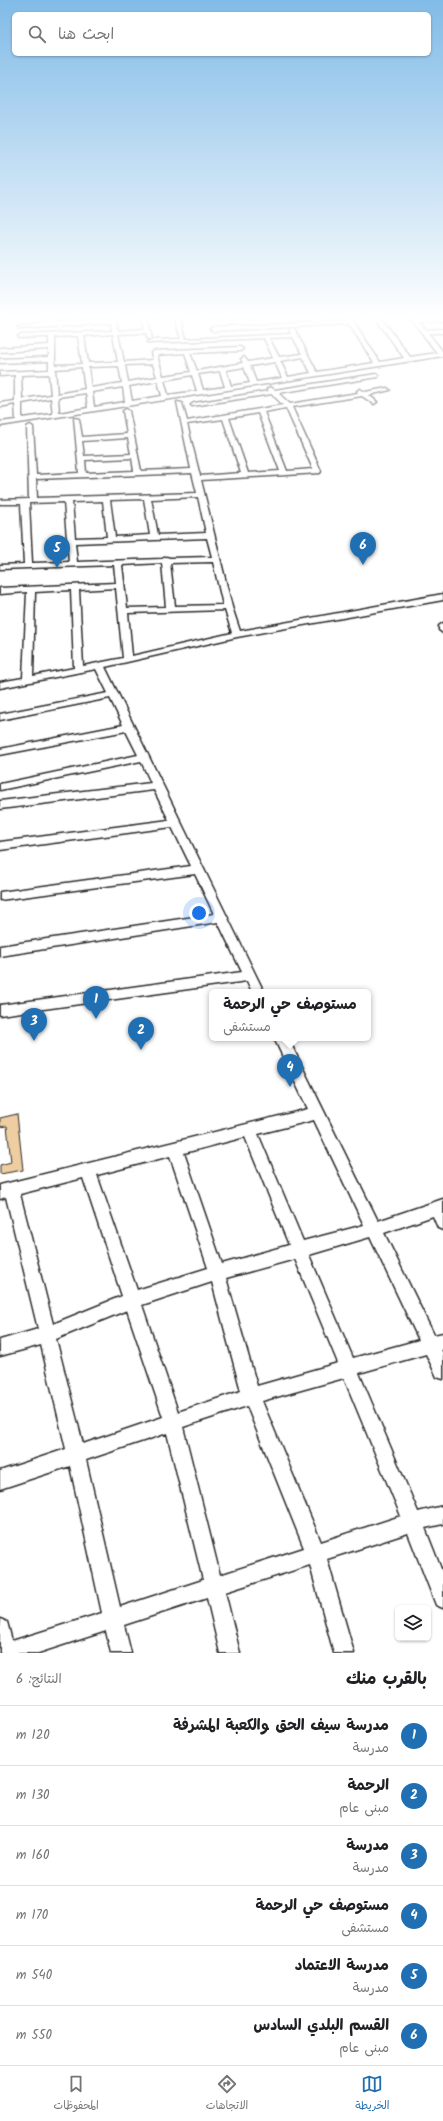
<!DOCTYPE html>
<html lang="ar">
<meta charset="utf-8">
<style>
body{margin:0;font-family:Kalam,"Playpen Sans Arabic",sans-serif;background:#f2f2f2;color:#202124;direction:rtl}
.controls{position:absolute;right:12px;bottom:12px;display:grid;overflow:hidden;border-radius:6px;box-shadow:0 1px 3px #0004}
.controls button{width:36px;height:36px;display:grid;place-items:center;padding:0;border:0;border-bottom:1px solid #e0e0e0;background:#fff;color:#202124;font:20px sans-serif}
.you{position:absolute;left:199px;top:913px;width:14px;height:14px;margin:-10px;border:3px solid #fff;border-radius:50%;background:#1a73e8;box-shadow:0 0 0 6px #1a73e833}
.badge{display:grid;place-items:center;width:26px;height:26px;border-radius:50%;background:#1f6fb2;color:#fff;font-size:13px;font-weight:700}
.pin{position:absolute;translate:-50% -33px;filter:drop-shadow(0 1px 2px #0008)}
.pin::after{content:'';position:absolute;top:21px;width:14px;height:12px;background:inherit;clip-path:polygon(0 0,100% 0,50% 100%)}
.popup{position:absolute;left:209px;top:989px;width:162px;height:52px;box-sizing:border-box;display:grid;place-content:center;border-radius:6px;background:#fff;filter:drop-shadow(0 1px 3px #0005);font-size:13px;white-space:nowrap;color:#757577}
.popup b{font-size:15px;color:#202124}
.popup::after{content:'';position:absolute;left:50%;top:100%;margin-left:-8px;border:8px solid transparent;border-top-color:#fff}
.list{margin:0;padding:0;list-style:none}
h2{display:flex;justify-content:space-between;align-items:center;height:52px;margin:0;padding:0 16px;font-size:17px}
h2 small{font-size:13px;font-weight:400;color:#757577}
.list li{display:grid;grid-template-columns:26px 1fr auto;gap:12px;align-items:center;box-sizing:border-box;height:60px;padding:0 16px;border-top:1px solid #e0e0e0}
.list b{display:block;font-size:15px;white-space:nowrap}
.list p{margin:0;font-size:13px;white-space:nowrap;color:#757577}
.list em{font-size:13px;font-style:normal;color:#757577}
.icon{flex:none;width:22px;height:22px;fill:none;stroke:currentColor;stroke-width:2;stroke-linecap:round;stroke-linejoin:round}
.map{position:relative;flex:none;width:443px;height:1653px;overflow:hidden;direction:ltr}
.search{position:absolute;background:#fff;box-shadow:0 1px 3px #0004;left:12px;right:12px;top:12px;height:44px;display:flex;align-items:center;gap:10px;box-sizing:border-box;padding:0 14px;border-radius:6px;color:#757577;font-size:15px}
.sheet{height:412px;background:#fff}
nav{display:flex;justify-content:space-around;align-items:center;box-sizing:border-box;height:56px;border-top:1px solid #e0e0e0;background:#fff;font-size:11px;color:#757577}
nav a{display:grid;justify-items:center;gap:2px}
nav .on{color:#1f6fb2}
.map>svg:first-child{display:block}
.building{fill:#eecda0;stroke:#2b2b2b}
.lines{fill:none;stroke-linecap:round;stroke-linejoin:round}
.minor-casing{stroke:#2b2b2b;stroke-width:3}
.minor{fill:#fff;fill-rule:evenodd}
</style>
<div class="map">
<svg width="443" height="1653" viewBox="0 0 443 1653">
<rect width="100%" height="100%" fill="#fff"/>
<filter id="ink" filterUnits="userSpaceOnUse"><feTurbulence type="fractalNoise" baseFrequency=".025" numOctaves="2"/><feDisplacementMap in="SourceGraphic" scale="8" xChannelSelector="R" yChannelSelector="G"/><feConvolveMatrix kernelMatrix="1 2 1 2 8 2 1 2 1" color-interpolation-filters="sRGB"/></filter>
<g filter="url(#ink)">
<polygon class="building" points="17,1114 23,1170 0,1174 0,1165 11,1162 7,1126 0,1127 0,1118"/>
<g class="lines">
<g class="minor-casing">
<g id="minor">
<polygon points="0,316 16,316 0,318"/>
<path d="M48,316H54V322L110,319L109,316H115L118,331L145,329L142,316H164L161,318H148L152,339H148L146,333L118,334L124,362L153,360L151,353L154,351L240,347L243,349L240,351L190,353L197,371L243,363L241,359L244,357L248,362L273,358L264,338L149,343L148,342L151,340L181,339L174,316H180L186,339L291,334L289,329L294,328L317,372L374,363L349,324L213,331L210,329L213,327L347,321L344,316H350L380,362L404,358L374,316H380L410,357L437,353L409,316H415L417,318L443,317V321L419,322L426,330L443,329V333H428L443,352V356L0,426V422L16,420L15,404L0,407V403L15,401V375L0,376V372L49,370V361L0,363V359L49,357V349L0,352V348L49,345V337L18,338V336L20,335L112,331L111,323L20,329L17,327L48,323ZM113,334L118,362L88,363L84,336ZM78,336L82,364L55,365V337ZM293,337L302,354L279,357L269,338ZM185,353L191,372L163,376L157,355ZM303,357L311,373L288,377L280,361ZM275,362L282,378L256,382L250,366ZM153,364L157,377L128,382L125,365ZM119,366L122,383L91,388L88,367ZM82,367L85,389L57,394L55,369ZM244,367L250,383L231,386L226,370ZM220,371L225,387L203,390L198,374ZM49,374L51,395L22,399L21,375ZM192,375L197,391L168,395L164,380ZM158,381L162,396L132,401L129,386ZM123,387L125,402L94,407L92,392ZM86,393L88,408L59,413L58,397ZM51,398L53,414L22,418V403Z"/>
<polygon points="208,316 255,316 252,318 206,319"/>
<path d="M376,374L378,375V377L278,393L290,404L358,393L357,391L360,389L365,392L387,388L390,390L369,395L377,402L374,404L362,396L292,407L321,471L320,473L201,480L232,607L240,631L443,594V600L237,637L105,667L264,992H252L247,981L0,1015V1005L242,972L218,922L0,956V946L214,914L195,874L0,900V892L191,866L172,827L0,850V842L169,820L154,790L0,809V801L151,783L141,761L0,790V784L138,755L126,731L0,755V749L123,725L110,698L0,720V714L108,693L96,669L0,688V682L23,678L27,592L0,594V588L116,583L114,565L0,569V565L24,564L21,504H0V500L29,499L27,427L30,425L33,427L36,475L79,473L74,418L79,419L82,437L127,434L123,411L126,409L129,411L141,471L191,469L177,402L182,403L187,421L283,405L272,394L192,406L191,405L194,403L269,391L267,389L270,387L275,390ZM286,408L313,469L287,471L264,412ZM258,413L280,471L248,473L229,418ZM223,419L241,473L200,476L187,424ZM128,438L131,454L84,456L82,441ZM132,458L134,471L86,473L85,460ZM192,473L197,493L37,498L36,479ZM198,497L206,533L158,535L151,499ZM144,499L150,535L115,537L110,500ZM103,501L107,537L75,538L72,502ZM64,502L69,562L32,563L29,503ZM207,538L212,557L170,558L166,557L162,559L77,562L75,543ZM213,562L223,605L175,606L170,563ZM162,563L166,607L127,608L122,565ZM116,588L123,658L83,666L79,590ZM71,590L74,668L33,676L35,592ZM225,610L232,633L132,656L128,613Z"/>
<polygon points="443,623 443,633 439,630 439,626"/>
<path d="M274,1038H288L378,1221L443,1199V1230L438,1228L433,1216L384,1233L434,1335L443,1333V1349L441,1350L443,1353V1379L437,1377L426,1354L359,1373L418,1512L443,1506V1524L425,1528L443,1574V1608L436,1605L408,1533L327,1559L354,1653H334L310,1565L225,1592L240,1653H220L207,1598L124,1625L131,1653H111L106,1631L38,1653H0V1619L7,1622L12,1641L102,1613L70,1466L0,1489V1471L66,1449L41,1345L0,1356V1340L38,1329L6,1197L0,1199V1185L308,1109ZM314,1120L364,1225L303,1241L258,1134ZM245,1137L289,1245L222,1264L184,1153ZM170,1156L208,1268L137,1290L97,1175ZM83,1178L122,1296L53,1324L20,1194ZM370,1237L419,1340L353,1358L309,1255ZM295,1259L338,1363L257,1386L226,1278ZM212,1282L241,1391L178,1412L142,1305ZM127,1310L163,1417L83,1444L56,1339ZM344,1378L401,1516L321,1542L262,1401ZM247,1406L304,1548L220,1575L183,1427ZM167,1433L203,1580L120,1607L86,1460Z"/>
</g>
</g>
<use href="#minor" class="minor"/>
</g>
</g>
<linearGradient id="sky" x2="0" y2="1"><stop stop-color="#81bbe7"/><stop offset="0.58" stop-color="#fff"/><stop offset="1" stop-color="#fff" stop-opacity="0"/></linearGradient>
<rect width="443" height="547" fill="url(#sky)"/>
</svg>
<div class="controls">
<button><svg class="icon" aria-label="layers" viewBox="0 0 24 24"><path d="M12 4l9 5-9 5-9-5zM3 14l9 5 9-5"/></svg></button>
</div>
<div class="you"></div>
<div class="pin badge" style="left:96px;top:1019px">1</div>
<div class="pin badge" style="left:141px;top:1050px">2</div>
<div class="pin badge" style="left:34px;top:1041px">3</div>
<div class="pin badge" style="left:290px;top:1087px">4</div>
<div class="popup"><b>مستوصف حي الرحمة</b>مستشفى</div>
<div class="pin badge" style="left:57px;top:568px">5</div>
<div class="pin badge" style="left:363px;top:565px">6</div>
<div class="search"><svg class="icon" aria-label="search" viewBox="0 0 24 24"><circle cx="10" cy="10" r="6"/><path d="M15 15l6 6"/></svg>ابحث هنا</div>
</div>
<section class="sheet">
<h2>بالقرب منك<small>النتائج: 6</small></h2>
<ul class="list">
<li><span class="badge">1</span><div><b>مدرسة سيف الحق والكعبة المشرفة</b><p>مدرسة</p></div><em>120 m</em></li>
<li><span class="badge">2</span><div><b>الرحمة</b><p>مبنى عام</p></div><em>130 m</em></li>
<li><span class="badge">3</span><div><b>مدرسة</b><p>مدرسة</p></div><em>160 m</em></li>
<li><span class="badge">4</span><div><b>مستوصف حي الرحمة</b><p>مستشفى</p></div><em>170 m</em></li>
<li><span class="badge">5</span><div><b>مدرسة الاعتماد</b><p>مدرسة</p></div><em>540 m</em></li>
<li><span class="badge">6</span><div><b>القسم البلدي السادس</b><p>مبنى عام</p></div><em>550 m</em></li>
</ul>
</section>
<nav>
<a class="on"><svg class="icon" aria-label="map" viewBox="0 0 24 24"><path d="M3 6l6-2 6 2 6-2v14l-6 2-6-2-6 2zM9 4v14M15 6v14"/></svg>الخريطة</a>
<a><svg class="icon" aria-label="directions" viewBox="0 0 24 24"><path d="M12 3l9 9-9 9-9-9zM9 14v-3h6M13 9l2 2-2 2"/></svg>الاتجاهات</a>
<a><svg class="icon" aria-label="saved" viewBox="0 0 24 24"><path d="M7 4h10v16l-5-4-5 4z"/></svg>المحفوظات</a>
</nav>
